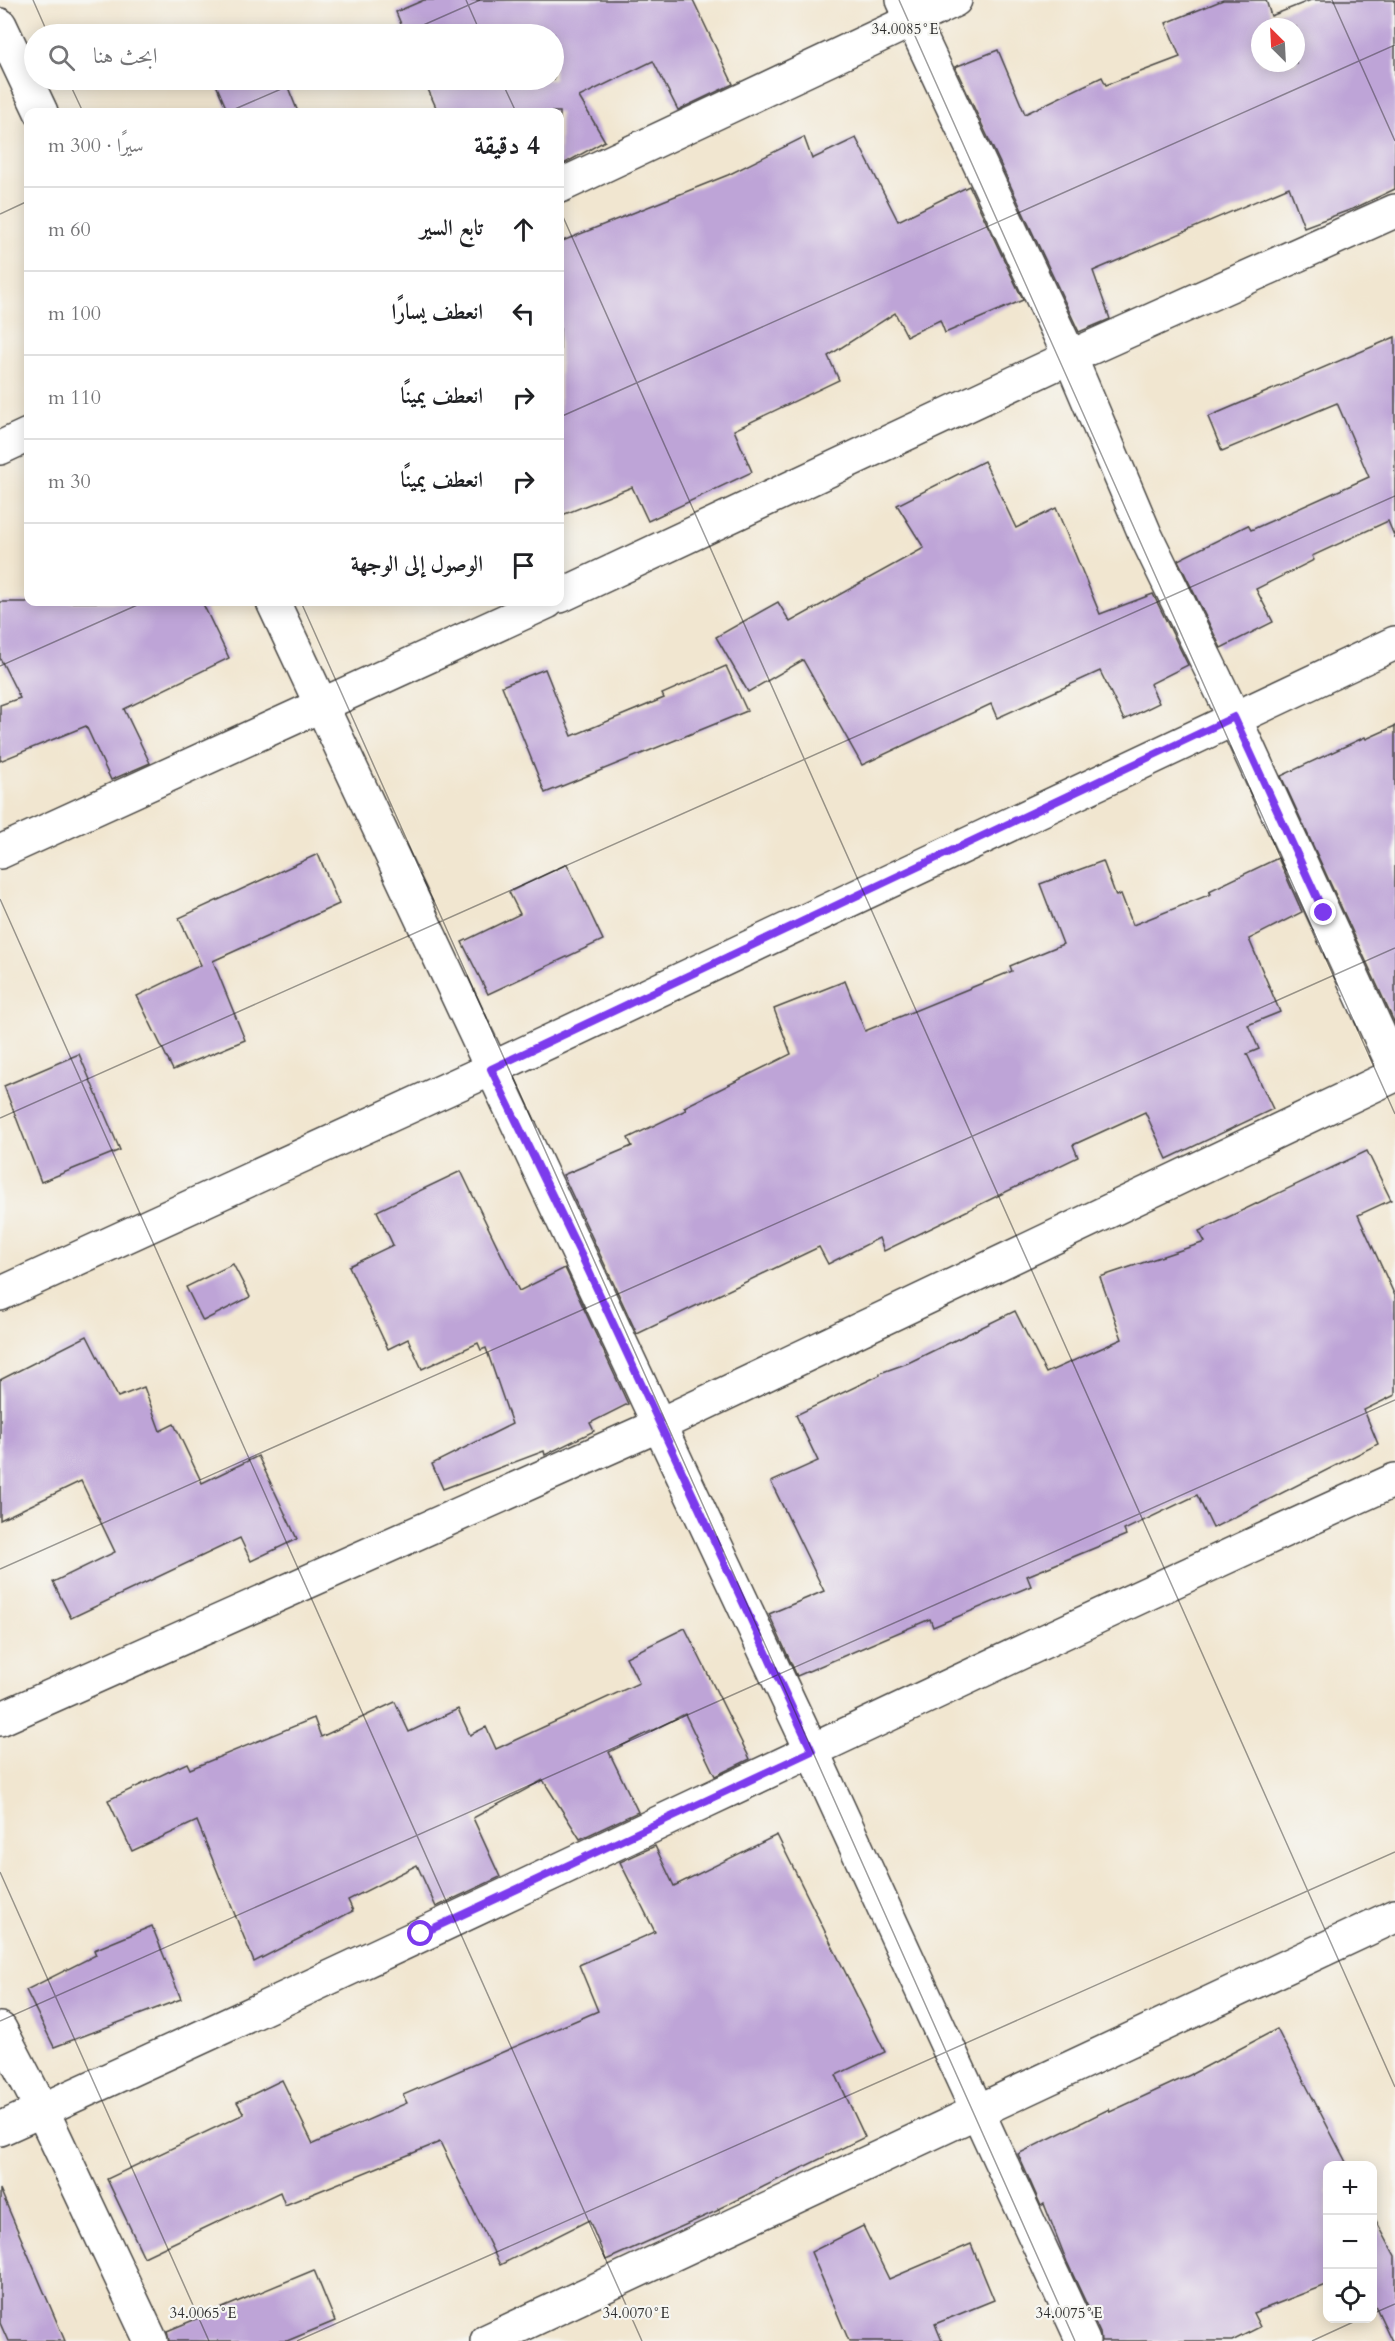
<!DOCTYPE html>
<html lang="ar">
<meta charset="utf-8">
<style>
body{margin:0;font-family:Cardo,Amiri,serif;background:#f6f6f6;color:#202124;direction:rtl}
.controls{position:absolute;right:18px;bottom:18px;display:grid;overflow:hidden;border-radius:12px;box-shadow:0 3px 15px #0003}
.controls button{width:54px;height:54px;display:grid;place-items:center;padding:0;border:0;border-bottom:2px solid #e0e0e0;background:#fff;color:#202124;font:30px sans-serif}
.compass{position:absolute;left:1251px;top:18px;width:54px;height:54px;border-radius:50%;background:#fff;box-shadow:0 3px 15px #0003;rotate:336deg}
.stop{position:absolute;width:18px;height:18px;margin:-14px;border:4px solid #7c3aed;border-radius:50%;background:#fff}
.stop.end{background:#7c3aed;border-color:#fff;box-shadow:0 2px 6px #0008}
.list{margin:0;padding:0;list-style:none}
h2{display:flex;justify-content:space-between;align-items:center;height:78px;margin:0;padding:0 24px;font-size:26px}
h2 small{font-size:20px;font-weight:400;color:#757577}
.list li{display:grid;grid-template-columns:39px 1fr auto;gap:18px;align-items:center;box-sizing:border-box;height:84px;padding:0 24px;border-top:2px solid #e0e0e0}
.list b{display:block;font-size:22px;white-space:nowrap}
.list em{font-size:20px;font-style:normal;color:#757577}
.icon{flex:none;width:33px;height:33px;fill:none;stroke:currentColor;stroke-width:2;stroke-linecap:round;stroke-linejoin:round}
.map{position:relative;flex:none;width:1395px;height:2341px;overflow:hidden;direction:ltr}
.search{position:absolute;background:#fff;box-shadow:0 3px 15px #0003;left:24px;top:24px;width:540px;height:66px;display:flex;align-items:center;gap:15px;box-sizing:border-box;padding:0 21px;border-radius:33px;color:#757577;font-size:22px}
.panel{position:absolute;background:#fff;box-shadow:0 3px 15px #0003;left:24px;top:108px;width:540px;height:498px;border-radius:12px;direction:rtl}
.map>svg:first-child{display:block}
.building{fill:#bea4d7;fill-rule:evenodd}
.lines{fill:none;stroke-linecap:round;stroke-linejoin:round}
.minor-casing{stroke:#494744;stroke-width:36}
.minor{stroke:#fff;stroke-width:33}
.route{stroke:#7c3aed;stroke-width:8}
.ticks{fill:none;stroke:#2b2b2b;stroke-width:1.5;stroke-opacity:0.45}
.ticks-label{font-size:15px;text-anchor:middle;fill:#2b2b2b;stroke:#f6f6f2;stroke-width:4.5;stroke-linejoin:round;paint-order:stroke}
</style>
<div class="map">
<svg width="1395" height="2341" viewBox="0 0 1395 2341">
<rect width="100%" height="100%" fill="#f6f6f2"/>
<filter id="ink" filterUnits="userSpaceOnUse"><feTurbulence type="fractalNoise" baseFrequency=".0167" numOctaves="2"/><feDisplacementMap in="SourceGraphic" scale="12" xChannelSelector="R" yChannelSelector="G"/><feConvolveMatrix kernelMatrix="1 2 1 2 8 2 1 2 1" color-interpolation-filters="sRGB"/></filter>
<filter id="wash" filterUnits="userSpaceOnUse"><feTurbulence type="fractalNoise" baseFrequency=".008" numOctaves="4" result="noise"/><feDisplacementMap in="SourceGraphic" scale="24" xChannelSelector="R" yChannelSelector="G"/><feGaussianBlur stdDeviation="1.35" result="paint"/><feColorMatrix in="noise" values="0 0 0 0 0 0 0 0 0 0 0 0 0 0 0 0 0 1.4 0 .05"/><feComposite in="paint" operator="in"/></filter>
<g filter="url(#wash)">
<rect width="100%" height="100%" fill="#f1e6d0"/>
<g id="blocks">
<g class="building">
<polygon points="424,0 693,0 733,84 678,110 653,61 579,97 605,141 560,166 560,112 438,112 424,80 554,80 554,34 405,34 396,12"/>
<path d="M1223,0H1266L1271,16L1311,0H1395V189L1355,208L1304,227L1289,187L1093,271L1110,319L1079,332L955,67L998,50L1025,114L1102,77L1106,85L1180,57L1166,23ZM1260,27H1296V63H1260Z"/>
<polygon points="214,80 285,80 298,112 228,112"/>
<polygon points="804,137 812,159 856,138 898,221 969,186 1023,300 945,333 940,320 907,336 895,313 828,356 839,380 734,430 752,472 648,521 632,487 560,516 560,242 728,175"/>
<polygon points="1395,337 1395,538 1388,521 1312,556 1314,560 1256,589 1273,622 1221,648 1178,560 1248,525 1251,530 1369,477 1337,403 1222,451 1208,417"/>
<polygon points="984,461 1016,528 1056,508 1100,614 1153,594 1188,665 1150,684 1159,703 1124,720 1100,671 997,718 991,704 862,765 803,660 748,692 716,637 778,602 790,622 924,548 897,505"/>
<polygon points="0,602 202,602 229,658 124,709 150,763 111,780 86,726 0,761 0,705 20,698 0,658"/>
<polygon points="726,666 747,711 545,793 502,686 545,669 572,736 664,698 662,694"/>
<polygon points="1395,726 1395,1024 1281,776 1365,737 1366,739"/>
<polygon points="318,854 339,904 213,961 245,1040 173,1070 137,996 201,965 179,918"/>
<polygon points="1278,858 1302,912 1249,939 1280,1012 1248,1025 1259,1049 1247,1054 1273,1109 1167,1159 1145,1112 1073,1145 1078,1157 884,1251 879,1238 828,1264 819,1247 637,1334 563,1175 632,1146 628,1138 686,1110 684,1107 791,1054 774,1009 845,981 865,1031 1012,971 1010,966 1063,944 1040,884 1103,861 1116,896 1121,894 1133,925 1211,894 1209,891"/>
<polygon points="567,864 603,940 488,994 462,942 520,914 509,892"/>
<polygon points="79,1054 120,1150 41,1182 4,1086"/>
<polygon points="1367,1151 1391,1200 1358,1215 1395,1296 1395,1395 1364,1410 1378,1444 1213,1528 1197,1495 1124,1530 1126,1535 1027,1576 1031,1586 933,1627 930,1619 797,1676 769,1614 824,1591 771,1482 818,1461 796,1415 880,1375 880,1373 908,1363 1015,1311 1046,1373 1122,1339 1100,1277 1205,1242 1199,1231"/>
<polygon points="461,1171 519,1291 565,1268 628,1404 590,1423 594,1431 545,1455 544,1451 443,1489 432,1464 512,1424 486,1348 481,1350 478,1343 422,1369 408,1339 388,1349 349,1266 393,1245 377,1211"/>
<polygon points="233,1264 250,1297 203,1321 186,1287"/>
<polygon points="87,1336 118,1397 144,1387 160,1431 174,1424 202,1483 258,1456 297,1539 251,1561 240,1538 71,1618 53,1582 115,1552 81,1481 0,1520 0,1380"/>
<polygon points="685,1628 750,1759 715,1776 685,1714 609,1752 638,1812 580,1839 543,1780 473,1818 500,1877 436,1907 417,1865 348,1900 353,1911 254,1962 197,1821 132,1851 108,1800 187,1763 190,1769 314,1718 321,1737 395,1702 409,1732 458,1709 470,1735 486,1727 496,1749 639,1683 626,1657"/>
<polygon points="777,1835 885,2052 836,2075 865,2137 718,2209 719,2210 606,2260 589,2220 500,2265 440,2142 285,2205 280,2192 144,2257 107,2179 244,2114 237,2102 282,2080 313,2144 407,2103 403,2095 598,2011 579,1965 655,1932 620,1862 655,1846 674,1886"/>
<polygon points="152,1926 181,1999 54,2047 26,1990 96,1955 94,1950"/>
<polygon points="1277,2029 1348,2166 1328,2166 1328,2284 1253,2313 1260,2327 1232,2341 1101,2341 1100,2333 1067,2262 1044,2204 1041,2206 1018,2154 1109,2109 1110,2112 1190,2075"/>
<polygon points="0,2189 65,2341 8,2341 0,2323"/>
<polygon points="1372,2213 1395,2256 1395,2341 1392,2341 1372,2299"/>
<polygon points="863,2226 889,2279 971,2244 994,2300 935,2324 942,2341 849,2341 811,2252"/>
<polygon points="314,2270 335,2321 287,2341 169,2341 167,2331"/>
</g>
</g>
</g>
<g filter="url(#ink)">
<use href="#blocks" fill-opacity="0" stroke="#494744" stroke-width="1.5"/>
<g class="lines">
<g class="minor-casing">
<g id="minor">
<polyline points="903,0 1070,357 1145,534 1234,717 1395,1069"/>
<polyline points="0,25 41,112"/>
<polyline points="560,186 955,0"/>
<polyline points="0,448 28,435"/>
<polyline points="560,596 1070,357 1395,211"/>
<polyline points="273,602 812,1751 1083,2341"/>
<polyline points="0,852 547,602"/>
<polyline points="0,1294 491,1069 1395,643"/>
<polyline points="0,1719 659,1425 1395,1075"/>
<polyline points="0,2029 42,2110 151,2341"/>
<path d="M0,2129C468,1918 928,1691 1395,1480"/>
<polyline points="487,2341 1395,1916"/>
</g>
</g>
<use href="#minor" class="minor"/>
</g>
</g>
<g class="lines" filter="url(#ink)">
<polyline class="route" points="421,1934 812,1751 584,1261 491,1069 1234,717 1324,913"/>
</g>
<path class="ticks" d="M33,0L48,34M466,0L481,34M899,0L1395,1114M1332,0L1395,141M403,34L480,0M68,80L83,112M501,80L516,112M228,112L302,80M560,210L1395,2087M0,214L28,201M560,417L1395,45M301,602L1075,2341M0,666L144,602M0,899L642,2341M0,1118L1395,496M0,1569L1395,948M0,1872L209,2341M0,2021L1395,1400M1372,2314L1395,2304M297,2341L1395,1852M1312,2341L1362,2318"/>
<g class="ticks-label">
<text x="905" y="34">34.0085°E</text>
<text x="203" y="2318">34.0065°E</text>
<text x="636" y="2318">34.0070°E</text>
<text x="1069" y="2318">34.0075°E</text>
</g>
</svg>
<div class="controls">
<button>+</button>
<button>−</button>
<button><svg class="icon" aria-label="locate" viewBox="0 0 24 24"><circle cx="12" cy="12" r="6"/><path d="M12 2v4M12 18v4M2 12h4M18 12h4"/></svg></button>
</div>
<svg class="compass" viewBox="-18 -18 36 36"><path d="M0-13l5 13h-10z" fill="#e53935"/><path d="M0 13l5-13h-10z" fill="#757577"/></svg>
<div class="stop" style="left:421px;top:1934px"></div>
<div class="stop end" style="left:1324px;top:913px"></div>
<div class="search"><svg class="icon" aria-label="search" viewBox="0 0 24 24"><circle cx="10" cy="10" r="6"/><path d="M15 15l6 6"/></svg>ابحث هنا</div>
<section class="panel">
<h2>4 دقيقة<small>سيرًا · 300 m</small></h2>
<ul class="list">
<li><svg class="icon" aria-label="ahead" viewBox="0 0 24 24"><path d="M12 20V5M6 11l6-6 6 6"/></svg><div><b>تابع السير</b></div><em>60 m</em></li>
<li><svg class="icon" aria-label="left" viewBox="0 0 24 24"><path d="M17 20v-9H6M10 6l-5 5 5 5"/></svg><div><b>انعطف يسارًا</b></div><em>100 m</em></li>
<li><svg class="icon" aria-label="right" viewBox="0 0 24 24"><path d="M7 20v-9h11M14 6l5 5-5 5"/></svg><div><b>انعطف يمينًا</b></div><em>110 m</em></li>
<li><svg class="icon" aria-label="right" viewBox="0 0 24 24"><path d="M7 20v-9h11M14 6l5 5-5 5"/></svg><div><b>انعطف يمينًا</b></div><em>30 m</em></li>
<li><svg class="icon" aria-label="arrive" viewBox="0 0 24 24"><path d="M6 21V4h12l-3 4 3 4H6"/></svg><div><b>الوصول إلى الوجهة</b></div></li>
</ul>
</section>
</div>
